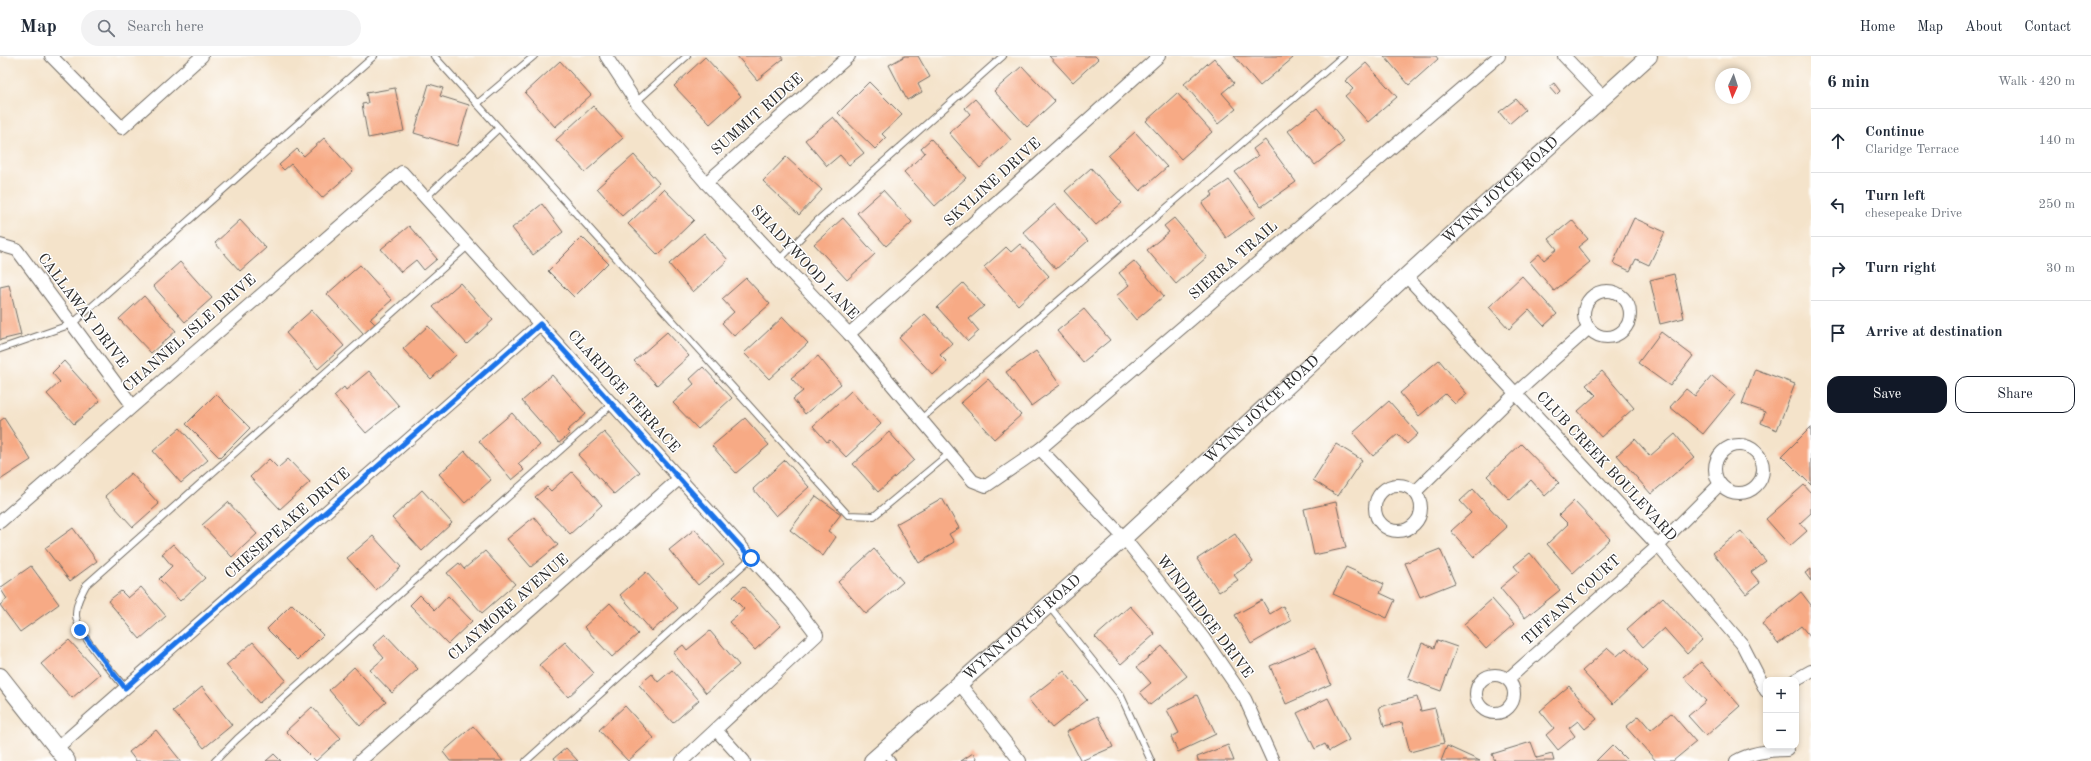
<!DOCTYPE html>
<meta charset="utf-8">
<style>
body{margin:0;font-family:"Old Standard TT",serif;background:#f2f2f3;color:#1f2937}
.controls{position:absolute;right:12px;bottom:12px;display:grid;overflow:hidden;border-radius:8px;box-shadow:0 2px 6px #0003}
.controls button{width:36px;height:36px;display:grid;place-items:center;padding:0;border:0;border-bottom:1px solid #e0e1e3;background:#fff;color:#1f2937;font:20px sans-serif}
.compass{position:absolute;left:1715px;top:12px;width:36px;height:36px;border-radius:50%;background:#fff;box-shadow:0 2px 6px #0003;rotate:183deg}
.stop{position:absolute;width:12px;height:12px;margin:-9px;border:3px solid #1a73e8;border-radius:50%;background:#fff}
.stop.end{background:#1a73e8;border-color:#fff;box-shadow:0 1px 4px #0008}
.list{margin:0;padding:0;list-style:none}
h2{display:flex;justify-content:space-between;align-items:center;height:52px;margin:0;padding:0 16px;font-size:17px}
h2 small{font-size:13px;font-weight:400;color:#747a83}
.list li{display:grid;grid-template-columns:26px 1fr auto;gap:12px;align-items:center;box-sizing:border-box;height:64px;padding:0 16px;border-top:1px solid #e0e1e3}
.list b{display:block;font-size:15px;white-space:nowrap}
.list p{margin:0;font-size:13px;white-space:nowrap;color:#747a83}
.list em{font-size:13px;font-style:normal;color:#747a83}
.actions{display:flex;gap:8px;padding:12px 16px}
.actions a{flex:1;padding:9px 0;border:1px solid #111827;border-radius:12px;text-align:center;font-size:14px;color:#111827}
.actions .main{background:#111827;color:#fff}
.icon{flex:none;width:22px;height:22px;fill:none;stroke:currentColor;stroke-width:2;stroke-linecap:round;stroke-linejoin:round}
.map{position:relative;flex:none;width:1811px;height:705px;overflow:hidden}
header{display:flex;align-items:center;gap:24px;box-sizing:border-box;height:56px;padding:0 20px;background:#fff;border-bottom:1px solid #e0e1e3}
header strong{font-size:19px}
nav{display:flex;gap:22px;margin-inline-start:auto;font-size:14px}
.search{width:280px;height:36px;background:#f2f2f3;display:flex;align-items:center;gap:10px;box-sizing:border-box;padding:0 14px;border-radius:22px;color:#747a83;font-size:15px}
main{display:flex}
aside{flex:1;background:#fff}
.map>svg:first-child{display:block}
.building{fill:#f7aa85}
.lines{fill:none;stroke-linecap:round;stroke-linejoin:round}
.lane-casing{stroke:#716b63;stroke-width:8}
.street-casing{stroke:#716b63;stroke-width:14}
.secondary-casing{stroke:#716b63;stroke-width:18}
.lane{stroke:#fff;stroke-width:6}
.street{stroke:#fff;stroke-width:12}
.secondary{stroke:#fff;stroke-width:16}
.route{stroke:#1a73e8;stroke-width:5}
.labels{text-anchor:middle;dominant-baseline:central;stroke-width:3;stroke-linejoin:round;paint-order:stroke}
.street-label{font-size:15px;fill:#2b2b2b;stroke:#fff}
</style>
<header>
<strong>Map</strong>
<div class="search"><svg class="icon" aria-label="search" viewBox="0 0 24 24"><circle cx="10" cy="10" r="6"/><path d="M15 15l6 6"/></svg>Search here</div>
<nav><a>Home</a><a>Map</a><a>About</a><a>Contact</a></nav>
</header>
<main>
<div class="map">
<svg width="1811" height="705" viewBox="0 0 1811 705">
<rect width="100%" height="100%" fill="#fff"/>
<filter id="ink" filterUnits="userSpaceOnUse"><feTurbulence type="fractalNoise" baseFrequency=".025" numOctaves="2"/><feDisplacementMap in="SourceGraphic" scale="8" xChannelSelector="R" yChannelSelector="G"/><feConvolveMatrix kernelMatrix="1 2 1 2 8 2 1 2 1" color-interpolation-filters="sRGB"/></filter>
<filter id="wash" filterUnits="userSpaceOnUse"><feTurbulence type="fractalNoise" baseFrequency=".012" numOctaves="4" result="noise"/><feDisplacementMap in="SourceGraphic" scale="16" xChannelSelector="R" yChannelSelector="G"/><feGaussianBlur stdDeviation="0.9" result="paint"/><feColorMatrix in="noise" values="0 0 0 0 0 0 0 0 0 0 0 0 0 0 0 0 0 1.4 0 .05"/><feComposite in="paint" operator="in"/></filter>
<g filter="url(#wash)">
<rect width="100%" height="100%" fill="#f4e3ca"/>
<g id="blocks">
<g class="building">
<polygon points="737,0 781,0 783,3 757,24"/>
<polygon points="905,0 918,0 930,21 918,28 922,36 907,44 889,9"/>
<polygon points="1049,0 1095,0 1098,3 1073,26"/>
<polygon points="1234,0 1291,0 1293,2 1260,30"/>
<polygon points="1384,0 1436,0 1438,3 1409,29"/>
<polygon points="705,1 741,40 710,68 674,30"/>
<polygon points="1214,2 1234,27 1222,37 1236,53 1218,68 1184,28"/>
<polygon points="560,5 591,39 555,71 525,37"/>
<polygon points="1366,7 1397,41 1368,66 1345,40 1353,33 1345,25"/>
<polygon points="1022,10 1055,45 1027,71 994,35"/>
<polygon points="869,26 902,59 882,78 886,82 875,93 838,57"/>
<polygon points="1554,27 1560,35 1556,39 1549,31"/>
<polygon points="429,28 443,32 440,40 469,49 457,90 414,77"/>
<polygon points="395,32 404,75 368,82 362,48 368,47 366,37"/>
<polygon points="1177,37 1212,76 1181,103 1146,65"/>
<polygon points="975,43 1011,84 980,112 949,77 970,58 965,52"/>
<polygon points="1516,43 1525,54 1509,68 1499,56"/>
<polygon points="593,50 623,82 585,116 556,84"/>
<polygon points="1317,52 1344,86 1315,109 1288,75"/>
<polygon points="833,61 864,97 849,109 840,99 827,110 805,84"/>
<polygon points="1135,76 1167,111 1140,135 1108,100"/>
<polygon points="324,82 353,115 322,142 291,108 284,114 279,109 297,93 304,100"/>
<polygon points="931,83 966,122 935,150 904,116 925,97 921,92"/>
<polygon points="1265,84 1296,126 1261,151 1235,116 1258,100 1253,93"/>
<polygon points="634,99 659,127 622,160 597,132"/>
<polygon points="786,101 822,134 799,159 763,125"/>
<polygon points="1091,112 1122,147 1096,169 1065,135"/>
<polygon points="1229,124 1255,161 1226,182 1202,147 1213,139 1211,136"/>
<polygon points="664,133 694,164 658,199 628,168"/>
<polygon points="883,134 912,166 886,190 857,157"/>
<polygon points="542,148 563,176 533,199 512,172"/>
<polygon points="1055,148 1088,185 1056,213 1023,176"/>
<polygon points="843,162 875,198 847,224 814,188"/>
<polygon points="1174,162 1207,201 1176,228 1147,194 1169,176 1164,170"/>
<polygon points="1634,162 1665,176 1649,209 1636,203 1630,215 1613,207"/>
<polygon points="240,164 266,192 240,215 215,187"/>
<polygon points="1572,164 1588,183 1578,191 1590,206 1554,235 1530,206 1539,198 1544,204 1557,193 1549,183"/>
<polygon points="409,170 437,203 424,214 416,204 401,216 381,193"/>
<polygon points="704,177 728,204 693,236 669,208"/>
<polygon points="582,181 608,207 574,241 548,215"/>
<polygon points="1020,188 1049,220 1018,249 984,211 1006,191 1011,196"/>
<polygon points="1134,205 1164,240 1136,264 1116,240 1129,229 1119,217"/>
<polygon points="180,206 212,242 185,266 153,230"/>
<polygon points="360,209 392,244 370,263 375,268 364,278 327,238"/>
<polygon points="1674,218 1684,262 1660,268 1650,224"/>
<polygon points="1522,220 1557,258 1544,270 1529,254 1509,273 1489,251"/>
<polygon points="746,222 770,248 734,280 722,267 734,256 722,243"/>
<polygon points="460,227 493,264 467,288 433,251"/>
<polygon points="963,227 984,250 969,263 979,275 968,285 937,251"/>
<polygon points="9,229 21,279 0,284 0,231"/>
<polygon points="144,240 176,275 151,297 119,263"/>
<polygon points="1084,253 1110,284 1083,306 1057,275"/>
<polygon points="312,254 344,290 318,313 286,277"/>
<polygon points="925,258 953,288 940,299 947,306 933,319 899,282"/>
<polygon points="783,261 808,287 769,323 744,297"/>
<polygon points="428,270 456,299 431,323 403,293"/>
<polygon points="667,276 689,300 657,329 634,305"/>
<polygon points="1661,276 1693,300 1670,330 1638,307"/>
<polygon points="1036,295 1060,329 1031,350 1006,316"/>
<polygon points="818,300 841,328 805,358 793,343 803,335 791,322"/>
<polygon points="1439,304 1467,338 1455,348 1445,338 1419,360 1400,337"/>
<polygon points="64,305 100,345 74,368 47,338 60,326 52,317"/>
<polygon points="703,311 732,342 698,373 673,347 694,328 690,323"/>
<polygon points="1755,313 1795,328 1777,374 1761,367 1765,356 1742,348"/>
<polygon points="369,315 399,350 366,377 334,340 344,331 346,334"/>
<polygon points="1602,315 1634,352 1601,381 1578,355 1596,339 1586,329"/>
<polygon points="552,319 586,358 567,375 570,378 559,387 522,345"/>
<polygon points="1712,320 1735,339 1703,378 1670,351 1686,333 1695,340"/>
<polygon points="988,323 1021,359 994,383 961,347"/>
<polygon points="851,335 881,368 846,401 830,384 827,386 813,370"/>
<polygon points="216,338 250,372 220,402 186,368"/>
<polygon points="1389,345 1418,378 1407,388 1398,378 1373,400 1353,377"/>
<polygon points="512,357 540,389 518,408 524,414 512,424 479,385"/>
<polygon points="4,362 31,404 0,424 0,365"/>
<polygon points="745,362 769,389 736,417 712,390"/>
<polygon points="1811,371 1811,429 1782,400"/>
<polygon points="180,372 208,404 181,427 153,395"/>
<polygon points="604,376 640,416 614,438 578,399"/>
<polygon points="889,376 914,404 878,436 853,408"/>
<polygon points="1675,378 1694,401 1651,438 1617,399 1635,383 1650,400"/>
<polygon points="1336,388 1362,404 1338,440 1313,424"/>
<polygon points="1521,388 1559,427 1545,440 1531,424 1510,444 1487,420"/>
<polygon points="465,395 491,424 465,447 439,418"/>
<polygon points="269,403 278,412 288,403 310,426 280,453 250,421"/>
<polygon points="785,404 809,431 776,460 753,433"/>
<polygon points="572,416 602,449 570,478 535,441 547,431 551,435"/>
<polygon points="131,417 159,448 133,471 105,440"/>
<polygon points="1804,429 1811,437 1811,457 1800,467 1807,475 1790,490 1766,463"/>
<polygon points="1473,433 1507,471 1474,501 1451,475 1471,457 1460,445"/>
<polygon points="422,434 452,467 422,495 392,462"/>
<polygon points="816,440 841,458 828,475 836,481 823,500 790,474"/>
<polygon points="942,442 959,472 949,478 954,486 919,507 896,468"/>
<polygon points="1574,445 1610,483 1573,517 1547,488 1568,468 1559,459"/>
<polygon points="228,446 257,478 232,501 202,469"/>
<polygon points="1336,446 1346,492 1314,499 1304,453"/>
<polygon points="534,461 558,489 531,511 507,483"/>
<polygon points="73,472 97,505 70,525 45,492"/>
<polygon points="695,473 724,508 698,529 669,494"/>
<polygon points="1741,475 1766,505 1751,516 1760,527 1746,538 1713,497"/>
<polygon points="1235,478 1253,506 1234,519 1238,524 1219,536 1197,503"/>
<polygon points="373,480 401,511 376,534 347,502"/>
<polygon points="173,488 205,522 180,545 159,523 172,510 162,498"/>
<polygon points="874,493 903,526 866,558 838,526"/>
<polygon points="1440,493 1455,527 1420,541 1405,507"/>
<polygon points="485,495 515,528 482,557 447,517 459,507 464,513"/>
<polygon points="1530,497 1560,534 1525,562 1500,532 1519,516 1514,510"/>
<polygon points="31,510 59,548 20,576 0,549 7,543 0,532"/>
<polygon points="1346,511 1384,528 1380,537 1395,544 1387,562 1333,538"/>
<polygon points="1811,513 1811,525 1805,517"/>
<polygon points="646,516 678,552 652,575 620,539"/>
<polygon points="744,530 781,570 755,594 729,566 744,553 732,541"/>
<polygon points="141,531 166,560 140,583 108,545 121,535 128,542"/>
<polygon points="1801,536 1811,549 1811,582 1801,570 1778,588 1762,568"/>
<polygon points="420,539 435,554 448,540 472,565 448,588 410,549"/>
<polygon points="1663,541 1702,584 1687,598 1664,572 1643,591 1627,573"/>
<polygon points="1492,543 1514,568 1486,593 1464,568"/>
<polygon points="1262,544 1270,558 1283,550 1291,565 1251,588 1235,559"/>
<polygon points="610,547 638,578 612,601 584,571"/>
<polygon points="292,548 323,579 298,604 267,573"/>
<polygon points="1130,550 1155,578 1121,608 1095,581"/>
<polygon points="710,575 739,609 706,637 673,597 683,589 687,594"/>
<polygon points="385,578 418,613 392,637 370,614 384,602 373,589"/>
<polygon points="69,584 100,618 72,642 41,608"/>
<polygon points="1437,584 1457,591 1441,635 1408,623 1422,587 1434,592"/>
<polygon points="253,586 286,624 259,647 226,609"/>
<polygon points="565,586 594,617 568,641 539,609"/>
<polygon points="1162,590 1187,620 1150,649 1140,636 1151,627 1137,611"/>
<polygon points="1315,591 1331,628 1286,648 1270,610"/>
<polygon points="1608,592 1617,600 1626,592 1648,615 1613,648 1582,615"/>
<polygon points="1701,606 1740,650 1706,680 1688,660 1706,645 1684,621"/>
<polygon points="354,611 386,646 360,670 329,634"/>
<polygon points="672,614 699,644 673,667 639,629 652,618 658,626"/>
<polygon points="1064,615 1087,644 1052,672 1028,643"/>
<polygon points="1569,630 1597,663 1585,673 1578,665 1569,672 1575,680 1558,694 1546,679 1554,672 1540,655"/>
<polygon points="202,631 232,669 204,692 173,655"/>
<polygon points="1197,639 1216,678 1178,696 1171,681 1179,677 1167,654"/>
<polygon points="1417,641 1421,655 1435,652 1444,687 1410,696 1402,666 1384,670 1379,651"/>
<polygon points="1328,642 1349,684 1329,695 1325,688 1315,693 1297,657"/>
<polygon points="625,650 654,682 628,705 599,674"/>
<polygon points="312,651 341,682 316,705 286,675"/>
<polygon points="1671,657 1696,686 1673,705 1656,705 1626,671 1639,660 1651,674"/>
<polygon points="1098,660 1113,691 1081,705 1066,676"/>
<polygon points="473,670 503,705 450,705 443,696"/>
<polygon points="156,674 181,705 136,705 129,696"/>
<polygon points="1531,686 1537,702 1552,698 1554,705 1495,705 1492,698"/>
<polygon points="1228,689 1234,705 1198,705 1197,701"/>
<polygon points="1612,689 1628,705 1596,705"/>
<polygon points="1447,690 1480,705 1441,705"/>
<polygon points="566,692 578,705 556,705 554,702"/>
<polygon points="973,697 978,705 961,705"/>
<polygon points="274,698 281,705 266,705"/>
</g>
</g>
</g>
<g filter="url(#ink)">
<use href="#blocks" fill-opacity="0" stroke="#716b63" stroke-width="1"/>
<g class="lines">
<g class="lane-casing">
<g id="lane">
<polyline points="434,0 848,459 874,460 950,397"/>
<polyline points="636,46 687,0"/>
<polyline points="477,48 534,0"/>
<polyline points="426,141 499,72"/>
<polyline points="779,204 817,165 1003,0"/>
<polyline points="0,293 72,268 374,0"/>
<polyline points="921,363 1343,0"/>
<polyline points="1048,549 1121,640 1151,705"/>
<path d="M125,632C113,616 75,576 76,558C76,547 81,539 86,529L469,189"/>
<polyline points="884,695 892,705"/>
<polyline points="215,705 237,683 612,348"/>
<polyline points="526,705 751,502"/>
</g>
</g>
<g class="street-casing">
<g id="street">
<polyline points="51,0 122,72 202,0"/>
<polyline points="606,0 636,46 706,127 849,278 973,425 986,430 1040,393 1499,0"/>
<polyline points="1564,0 1604,42"/>
<polyline points="706,127 849,0"/>
<polyline points="0,189 17,194 132,349"/>
<polyline points="1406,220 1658,490 1742,588 1766,635"/>
<circle cx="1607" cy="258" r="23"/>
<polyline points="849,278 1159,0"/>
<circle cx="1739" cy="413" r="24"/>
<polyline points="1040,393 1124,482 1202,580 1245,643 1273,705"/>
<circle cx="1398" cy="452" r="23"/>
<polyline points="1415,436 1516,337 1589,272"/>
<polyline points="0,466 402,116 795,550 817,579 682,705"/>
<circle cx="1495" cy="638" r="19"/>
<polyline points="1508,623 1658,490 1720,428"/>
<polyline points="1795,624 1811,615"/>
<polyline points="959,627 1020,705"/>
<polyline points="716,674 744,705"/>
<polyline points="57,692 540,268"/>
<polyline points="360,705 680,422"/>
<path d="M1736,705C1752,696 1769,694 1787,694"/>
</g>
</g>
<g class="secondary-casing">
<g id="secondary">
<polyline points="0,620 67,705"/>
<path id="s1" d="M872,705L1124,482L1406,220L1649,0"/>
</g>
</g>
<use href="#lane" class="lane"/>
<use href="#street" class="street"/>
<use href="#secondary" class="secondary"/>
</g>
</g>
<g class="lines" filter="url(#ink)">
<polyline class="route" points="80,574 125,632 540,268 751,502"/>
</g>
<g class="labels">
<g class="street-label">
<text transform="translate(758 59) rotate(-41)">SUMMIT RIDGE</text>
<text transform="translate(993 127) rotate(-42)">SKYLINE DRIVE</text>
<text stroke="none"><textPath href="#s1" startOffset="849">WYNN JOYCE ROAD</textPath></text>
<text transform="translate(1234 205) rotate(-41)">SIERRA TRAIL</text>
<text transform="translate(804 207) rotate(47)">SHADYWOOD LANE</text>
<text transform="translate(82 255) rotate(53)">CALLAWAY DRIVE</text>
<text transform="translate(190 278) rotate(-41)">CHANNEL ISLE DRIVE</text>
<text transform="translate(623 336) rotate(48)">CLARIDGE TERRACE</text>
<text stroke="none"><textPath href="#s1" startOffset="525">WYNN JOYCE ROAD</textPath></text>
<text transform="translate(1606 411) rotate(47)">CLUB CREEK BOULEVARD</text>
<text transform="translate(288 468) rotate(-41)">CHESEPEAKE DRIVE</text>
<text transform="translate(1572 545) rotate(-42)">TIFFANY COURT</text>
<text transform="translate(509 552) rotate(-41)">CLAYMORE AVENUE</text>
<text transform="translate(1204 561) rotate(53)">WINDRIDGE DRIVE</text>
<text stroke="none"><textPath href="#s1" startOffset="201">WYNN JOYCE ROAD</textPath></text>
</g>
</g>
</svg>
<div class="controls">
<button>+</button>
<button>−</button>
</div>
<svg class="compass" viewBox="-18 -18 36 36"><path d="M0-13l5 13h-10z" fill="#e53935"/><path d="M0 13l5-13h-10z" fill="#747a83"/></svg>
<div class="stop" style="left:751px;top:502px"></div>
<div class="stop end" style="left:80px;top:574px"></div>
</div>
<aside>
<h2>6 min<small>Walk · 420 m</small></h2>
<ul class="list">
<li><svg class="icon" aria-label="ahead" viewBox="0 0 24 24"><path d="M12 20V5M6 11l6-6 6 6"/></svg><div><b>Continue</b><p>Claridge Terrace</p></div><em>140 m</em></li>
<li><svg class="icon" aria-label="left" viewBox="0 0 24 24"><path d="M17 20v-9H6M10 6l-5 5 5 5"/></svg><div><b>Turn left</b><p>chesepeake Drive</p></div><em>250 m</em></li>
<li><svg class="icon" aria-label="right" viewBox="0 0 24 24"><path d="M7 20v-9h11M14 6l5 5-5 5"/></svg><div><b>Turn right</b></div><em>30 m</em></li>
<li><svg class="icon" aria-label="arrive" viewBox="0 0 24 24"><path d="M6 21V4h12l-3 4 3 4H6"/></svg><div><b>Arrive at destination</b></div></li>
</ul>
<div class="actions"><a class="main">Save</a><a>Share</a></div>
</aside>
</main>
